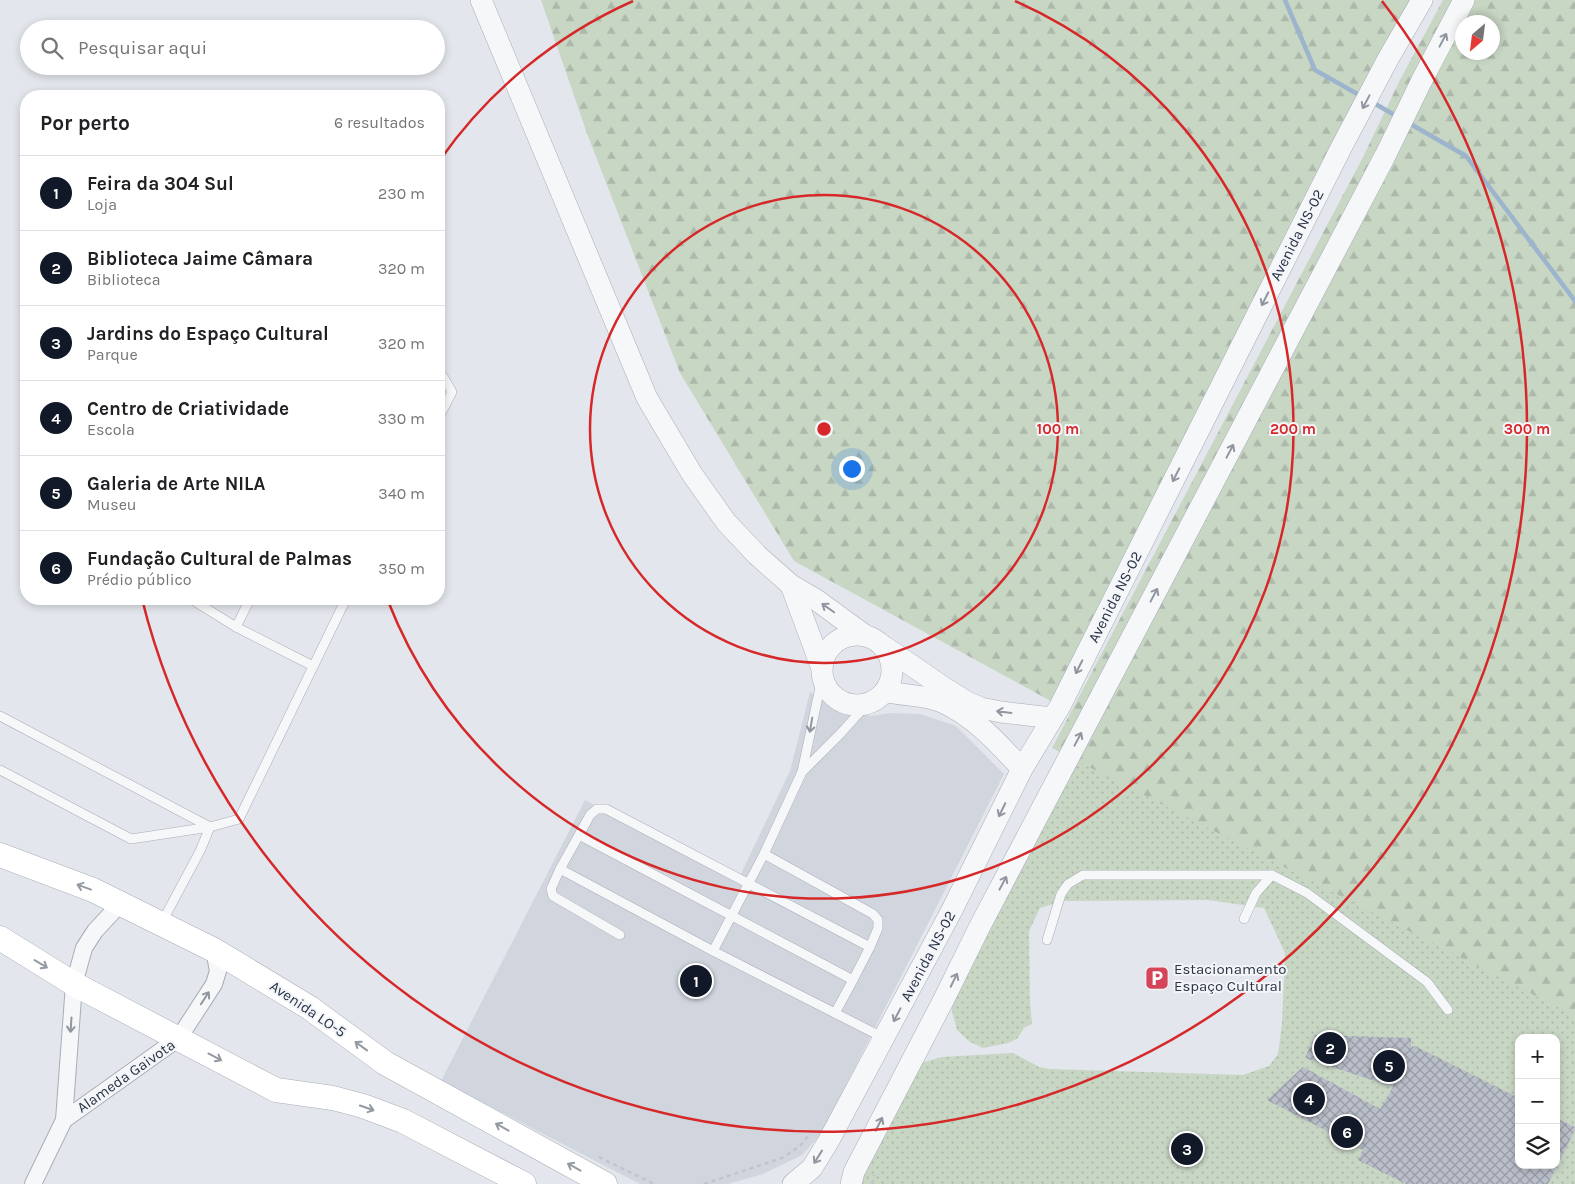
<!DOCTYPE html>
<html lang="pt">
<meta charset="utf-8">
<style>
body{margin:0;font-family:Karla,sans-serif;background:#f6f6f6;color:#202124}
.controls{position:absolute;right:15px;bottom:15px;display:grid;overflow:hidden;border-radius:10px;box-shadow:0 2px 8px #0003}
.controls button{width:45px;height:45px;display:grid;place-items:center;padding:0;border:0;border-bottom:1px solid #e0e0e0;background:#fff;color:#202124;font:25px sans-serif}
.compass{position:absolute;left:1455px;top:15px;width:45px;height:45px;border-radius:50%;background:#fff;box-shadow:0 2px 8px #0003;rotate:208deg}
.you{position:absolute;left:851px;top:468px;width:18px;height:18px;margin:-12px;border:4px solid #fff;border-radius:50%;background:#1a73e8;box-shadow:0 0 0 8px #1a73e833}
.badge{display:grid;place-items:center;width:32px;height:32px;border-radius:50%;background:#111827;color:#fff;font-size:16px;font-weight:700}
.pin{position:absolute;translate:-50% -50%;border:2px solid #fff;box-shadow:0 1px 5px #0006}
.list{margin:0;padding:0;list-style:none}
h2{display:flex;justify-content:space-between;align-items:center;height:65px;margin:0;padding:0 20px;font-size:21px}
h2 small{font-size:16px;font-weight:400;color:#757577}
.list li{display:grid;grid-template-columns:32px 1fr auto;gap:15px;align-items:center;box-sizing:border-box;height:75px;padding:0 20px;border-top:1px solid #e0e0e0}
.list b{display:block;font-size:19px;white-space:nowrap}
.list p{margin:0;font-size:16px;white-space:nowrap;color:#757577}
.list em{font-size:16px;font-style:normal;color:#757577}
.icon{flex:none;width:28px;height:28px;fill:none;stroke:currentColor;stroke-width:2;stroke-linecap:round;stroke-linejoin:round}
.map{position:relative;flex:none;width:1575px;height:1184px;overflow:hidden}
.search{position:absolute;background:#fff;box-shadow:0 2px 8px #0003;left:20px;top:20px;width:425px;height:55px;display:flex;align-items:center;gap:12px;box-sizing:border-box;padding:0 18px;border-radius:28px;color:#757577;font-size:19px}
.panel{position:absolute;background:#fff;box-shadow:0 2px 8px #0003;left:20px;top:90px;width:425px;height:515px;border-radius:20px}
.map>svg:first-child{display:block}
.built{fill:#d1d5de}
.grass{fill:url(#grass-dots);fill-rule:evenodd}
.forest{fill:url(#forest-firs);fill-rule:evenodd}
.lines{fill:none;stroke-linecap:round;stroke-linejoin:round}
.stream{stroke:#9db4cd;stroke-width:4.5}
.building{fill:url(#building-cross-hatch)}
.service-casing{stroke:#a8adb7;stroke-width:10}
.minor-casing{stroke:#a8adb7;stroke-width:18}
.tertiary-casing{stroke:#a8adb7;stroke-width:22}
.secondary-casing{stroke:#a8adb7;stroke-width:25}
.path{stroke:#c1c4ca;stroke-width:2.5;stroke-dasharray:4 4;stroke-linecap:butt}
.service{stroke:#f6f7f9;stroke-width:9}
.minor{stroke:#f6f7f9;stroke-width:16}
.tertiary{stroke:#f6f7f9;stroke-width:21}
.secondary{stroke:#fff;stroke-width:24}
.oneway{stroke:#90969f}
.oneway2{stroke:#949aa2}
.ring{fill:none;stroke:#d62828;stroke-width:2.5}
.labels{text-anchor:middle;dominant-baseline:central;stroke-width:4;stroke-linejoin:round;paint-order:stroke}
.street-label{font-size:15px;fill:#2a3445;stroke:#f3f5f9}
.poi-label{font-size:15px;fill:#2a3445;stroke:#f3f5f9;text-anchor:start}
.centre{fill:#d62828;stroke:#f3f5f9;stroke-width:2.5}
.ring-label{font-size:15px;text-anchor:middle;font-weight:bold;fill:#d62828;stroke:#f3f5f9;stroke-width:4;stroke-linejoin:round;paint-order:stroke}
</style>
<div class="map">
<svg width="1575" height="1184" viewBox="0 0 1575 1184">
<defs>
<pattern id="grass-dots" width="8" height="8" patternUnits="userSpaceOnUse" patternTransform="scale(1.25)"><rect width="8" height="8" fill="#c8d6c4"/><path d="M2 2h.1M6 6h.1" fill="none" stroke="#acb8aa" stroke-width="1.8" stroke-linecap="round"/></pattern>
<pattern id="forest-firs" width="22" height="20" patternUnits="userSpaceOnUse" patternTransform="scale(1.25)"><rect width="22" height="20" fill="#c8d6c4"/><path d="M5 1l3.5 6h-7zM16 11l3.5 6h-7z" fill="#acb8aa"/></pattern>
<pattern id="building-cross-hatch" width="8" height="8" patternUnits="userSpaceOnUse" patternTransform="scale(1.25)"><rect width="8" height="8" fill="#babfca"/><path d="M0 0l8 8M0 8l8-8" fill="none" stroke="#979ca6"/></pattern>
</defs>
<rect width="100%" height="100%" fill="#e3e6ec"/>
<polygon class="built" points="810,692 840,712 871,716 891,713 920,714 956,726 1004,774 821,1134 802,1155 763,1174 728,1184 640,1184 441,1081 585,800 738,880 790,771"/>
<path class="grass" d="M1080,750L1575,1004V1184H855L906,1078L924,1062L942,1057L1013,1053L1039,1067L1049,1069L1243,1075L1269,1066L1278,1054L1282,1024L1285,953L1264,908L1208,900L1063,901L1040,908L1029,931L1030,1003L1032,1024L1024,1028L1017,1039L1008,1043L983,1048L970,1042L957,1030L949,999ZM1519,1038H1556V1165H1519Z"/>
<g class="forest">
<polygon points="541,0 1422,0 1060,706 794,561 680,373 588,136"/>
<path d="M1443,0H1575V1016L1052,748L1363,157L1400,80ZM1462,22H1492V52H1462Z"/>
</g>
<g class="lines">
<g class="stream">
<polyline points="1285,0 1315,70 1361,96"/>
<polyline points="1372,102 1398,117"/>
<polyline points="1407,122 1466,156 1575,301"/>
</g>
</g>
<polygon class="building" points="1315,1035 1411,1038 1411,1047 1415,1046 1519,1098 1519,1165 1556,1165 1556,1118 1575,1127 1575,1130 1548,1184 1406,1184 1358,1160 1363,1150 1267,1100 1303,1067 1380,1109 1393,1087 1305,1058"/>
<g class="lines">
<g class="service-casing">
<g id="service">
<polyline points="439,373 444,378 452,392 439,417"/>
<polyline points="191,599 236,627 313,666"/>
<polyline points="236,627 250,599"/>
<polyline points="822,678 802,772 764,854 713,951 884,1038"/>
<polyline points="0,716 210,827"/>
<polyline points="0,770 131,839 210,827 239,819 346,599"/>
<polyline points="802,772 841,733 867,704"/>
<polyline points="579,835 590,815 597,809 606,809 870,947 853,980 579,835 560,869 713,951"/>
<polyline points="764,854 873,914 878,920 878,928 870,947"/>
<polyline points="560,869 551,889 553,896 620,935"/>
<polyline points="1244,919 1256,893 1272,875"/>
<polyline points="161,924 200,851 210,827"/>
<polyline points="1047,940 1061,894 1068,884 1083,875 1272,875 1307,893 1427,982 1448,1010"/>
<polyline points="835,1013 853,980"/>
</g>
</g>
<g class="minor-casing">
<g id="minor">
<polyline points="64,1120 179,1038 214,984 218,971 214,950"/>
<polyline points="33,1184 64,1120 74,984 84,948 95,931 120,904"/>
</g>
</g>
<g class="tertiary-casing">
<g id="tertiary">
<polyline points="481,0 647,398 692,474 726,522 757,555 791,585 815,599 863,634"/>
<polyline points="791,585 821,666"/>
<circle cx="857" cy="670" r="35"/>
<polyline points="885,647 943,687 967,702 981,708 1001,712 1052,718"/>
<path d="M885,691C904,696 925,695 942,702C974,716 999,744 1022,769"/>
<polyline points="793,1184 812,1168 828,1142 952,910 1022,769 1060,706 1342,146 1388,59 1422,0"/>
<polyline points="851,1184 854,1172 944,999 980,926 1385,156 1422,80 1464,0"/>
</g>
</g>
<g class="secondary-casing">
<g id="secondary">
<polyline points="0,855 93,890 214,950 310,1008 385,1063 605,1184"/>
<polyline points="0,938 74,984 276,1090 333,1098 363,1106 403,1121 524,1184"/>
</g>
</g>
<g class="path">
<polyline points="599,1157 654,1184"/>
<polyline points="704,1184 782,1158 800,1146 809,1135"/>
<polyline points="873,1184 874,1175"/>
</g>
<use href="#service" class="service"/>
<use href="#minor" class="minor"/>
<use href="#tertiary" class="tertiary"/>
<use href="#secondary" class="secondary"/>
</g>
<defs><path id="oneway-shaft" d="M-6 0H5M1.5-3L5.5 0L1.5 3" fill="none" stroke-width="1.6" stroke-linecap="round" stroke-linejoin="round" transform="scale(1.25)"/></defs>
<g class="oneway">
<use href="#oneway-shaft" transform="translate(1443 40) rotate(-62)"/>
<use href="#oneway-shaft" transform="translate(1366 102) rotate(118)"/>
<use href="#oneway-shaft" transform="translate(1265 299) rotate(117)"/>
<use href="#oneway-shaft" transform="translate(1230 451) rotate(-62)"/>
<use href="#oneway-shaft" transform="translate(1176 475) rotate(117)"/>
<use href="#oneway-shaft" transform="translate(1154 595) rotate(-62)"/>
<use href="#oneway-shaft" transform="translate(828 608) rotate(-145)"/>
<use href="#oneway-shaft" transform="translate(1079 667) rotate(117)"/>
<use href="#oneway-shaft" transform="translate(1004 712) rotate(-173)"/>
<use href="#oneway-shaft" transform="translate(811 725) rotate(100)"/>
<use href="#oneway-shaft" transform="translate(1078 739) rotate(-62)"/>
<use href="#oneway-shaft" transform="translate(1002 810) rotate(116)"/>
<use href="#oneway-shaft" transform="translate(1003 883) rotate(-62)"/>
<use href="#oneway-shaft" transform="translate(954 980) rotate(-64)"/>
<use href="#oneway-shaft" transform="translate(205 998) rotate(-57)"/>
<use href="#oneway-shaft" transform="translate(897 1015) rotate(118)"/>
<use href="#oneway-shaft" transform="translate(71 1025) rotate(94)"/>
<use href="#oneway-shaft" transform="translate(879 1124) rotate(-63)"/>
<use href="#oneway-shaft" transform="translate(818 1157) rotate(122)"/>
</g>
<g class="oneway2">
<use href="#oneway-shaft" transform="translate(84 887) rotate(-160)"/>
<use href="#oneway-shaft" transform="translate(41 964) rotate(31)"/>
<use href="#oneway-shaft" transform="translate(361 1046) rotate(-144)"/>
<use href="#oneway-shaft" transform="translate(215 1057) rotate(28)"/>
<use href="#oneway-shaft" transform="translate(367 1108) rotate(19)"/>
<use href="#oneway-shaft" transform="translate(502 1127) rotate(-151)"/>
<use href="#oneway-shaft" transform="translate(574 1167) rotate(-151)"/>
</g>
<g class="ring">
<circle cx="824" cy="429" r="234"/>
<path d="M440 160A469 469 0 0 1 633 1M1015 1A469 469 0 1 1 388 601"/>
<path d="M1382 1A703 703 0 1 1 142 599"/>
</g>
<defs>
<g id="parking-square" transform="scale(1.25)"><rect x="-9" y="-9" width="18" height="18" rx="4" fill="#d4455a" stroke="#f3f5f9"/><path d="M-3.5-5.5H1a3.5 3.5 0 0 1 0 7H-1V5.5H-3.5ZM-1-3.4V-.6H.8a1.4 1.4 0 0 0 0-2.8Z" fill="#fff"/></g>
</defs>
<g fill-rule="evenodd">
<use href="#parking-square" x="1157" y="978"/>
</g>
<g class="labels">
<g class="street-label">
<text transform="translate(1297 235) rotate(-63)">Avenida NS-02</text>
<text transform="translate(1115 597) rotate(-63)">Avenida NS-02</text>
<text transform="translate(928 956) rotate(-62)">Avenida NS-02</text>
<text transform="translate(308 1009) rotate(34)">Avenida LO-5</text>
<text transform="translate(126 1076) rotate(-35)">Alameda Gaivota</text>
</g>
<g class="poi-label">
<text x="1174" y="969">Estacionamento<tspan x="1174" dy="17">Espaço Cultural</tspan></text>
</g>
</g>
<circle cx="824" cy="429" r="8" class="centre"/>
<g class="ring-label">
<text x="1058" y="434">100 m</text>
<text x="1293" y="434">200 m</text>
<text x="1527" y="434">300 m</text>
</g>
</svg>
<div class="controls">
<button>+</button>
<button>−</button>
<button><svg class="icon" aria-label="layers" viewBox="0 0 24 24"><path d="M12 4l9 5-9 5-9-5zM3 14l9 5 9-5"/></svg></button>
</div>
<svg class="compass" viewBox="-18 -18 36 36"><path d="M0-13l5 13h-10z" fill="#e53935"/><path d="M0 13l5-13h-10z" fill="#757577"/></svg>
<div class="you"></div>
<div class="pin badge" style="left:696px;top:981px">1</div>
<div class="pin badge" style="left:1330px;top:1048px">2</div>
<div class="pin badge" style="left:1187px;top:1149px">3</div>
<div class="pin badge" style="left:1309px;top:1099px">4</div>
<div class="pin badge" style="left:1389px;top:1066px">5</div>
<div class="pin badge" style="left:1347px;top:1132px">6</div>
<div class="search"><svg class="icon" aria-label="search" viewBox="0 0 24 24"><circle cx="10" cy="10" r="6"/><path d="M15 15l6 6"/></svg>Pesquisar aqui</div>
<section class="panel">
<h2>Por perto<small>6 resultados</small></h2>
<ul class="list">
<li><span class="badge">1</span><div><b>Feira da 304 Sul</b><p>Loja</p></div><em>230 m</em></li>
<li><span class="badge">2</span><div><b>Biblioteca Jaime Câmara</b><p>Biblioteca</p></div><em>320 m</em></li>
<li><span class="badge">3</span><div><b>Jardins do Espaço Cultural</b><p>Parque</p></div><em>320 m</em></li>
<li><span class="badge">4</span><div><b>Centro de Criatividade</b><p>Escola</p></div><em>330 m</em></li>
<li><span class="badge">5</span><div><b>Galeria de Arte NILA</b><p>Museu</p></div><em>340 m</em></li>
<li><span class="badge">6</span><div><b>Fundação Cultural de Palmas</b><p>Prédio público</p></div><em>350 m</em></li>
</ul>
</section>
</div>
